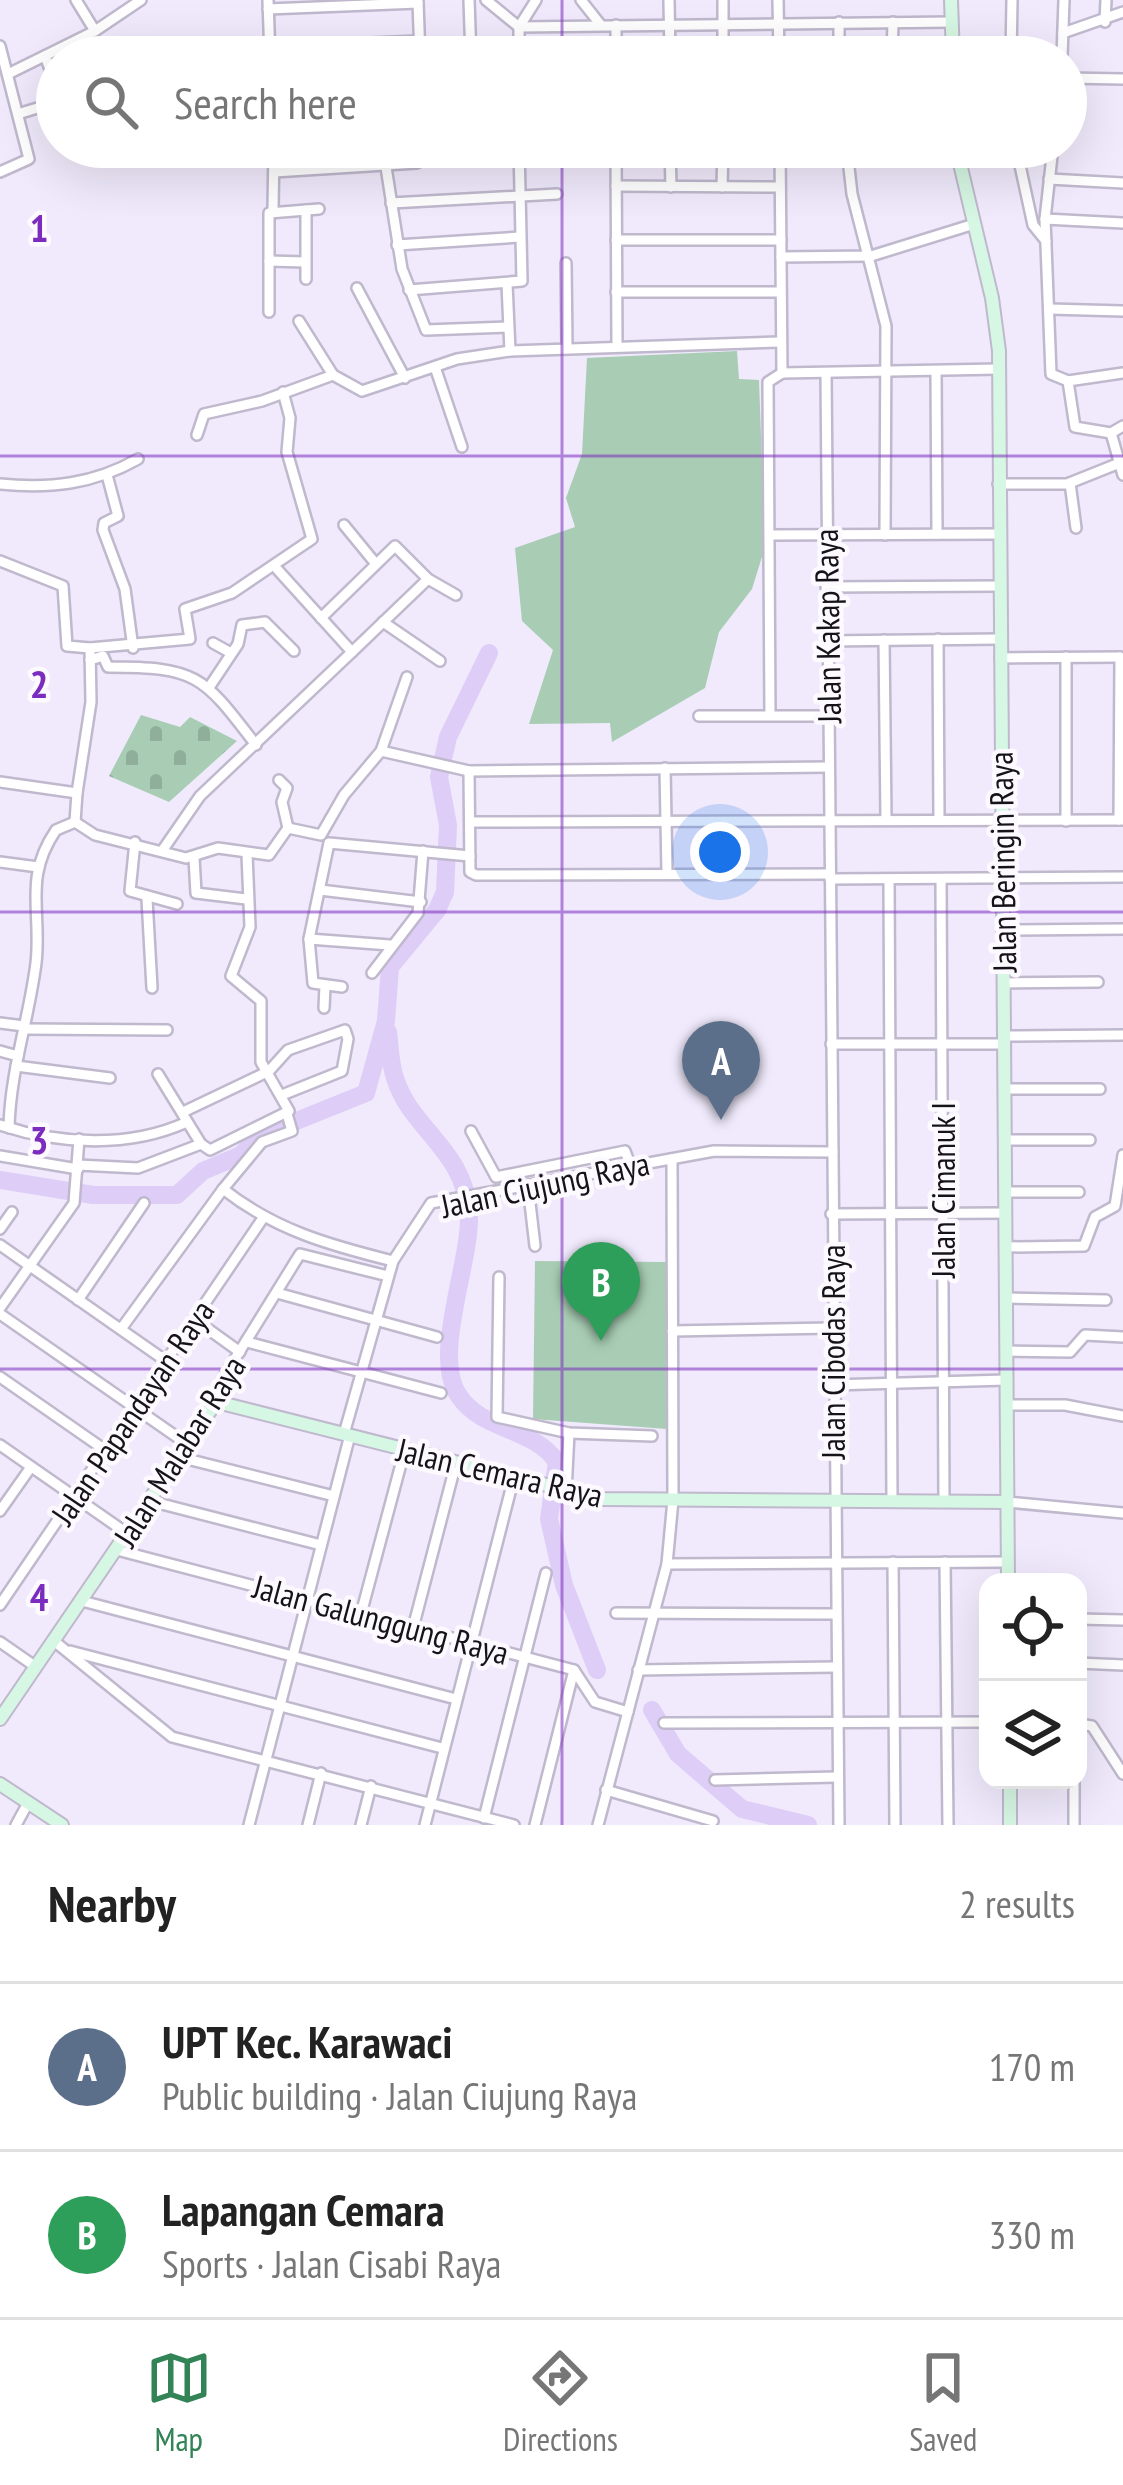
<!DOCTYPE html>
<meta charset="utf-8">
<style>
body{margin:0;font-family:"PT Sans Narrow",sans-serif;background:#f6f6f6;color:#222}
.controls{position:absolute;right:36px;bottom:36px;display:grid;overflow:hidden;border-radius:24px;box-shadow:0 12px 48px #0002}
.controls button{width:108px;height:108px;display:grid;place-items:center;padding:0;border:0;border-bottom:3px solid #e0e0e0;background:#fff;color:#222;font:60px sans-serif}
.you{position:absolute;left:720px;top:852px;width:42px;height:42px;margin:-30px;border:9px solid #fff;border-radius:50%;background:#1a73e8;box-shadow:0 0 0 18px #1a73e833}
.badge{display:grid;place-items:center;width:78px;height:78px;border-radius:50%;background:#328456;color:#fff;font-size:39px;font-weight:700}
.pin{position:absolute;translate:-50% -99px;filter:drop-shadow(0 3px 6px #0008)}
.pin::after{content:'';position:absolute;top:63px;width:42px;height:36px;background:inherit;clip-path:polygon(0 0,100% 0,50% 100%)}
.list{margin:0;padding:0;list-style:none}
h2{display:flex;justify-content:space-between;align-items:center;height:156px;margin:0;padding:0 48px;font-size:51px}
h2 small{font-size:39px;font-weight:400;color:#767676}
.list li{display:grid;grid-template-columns:78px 1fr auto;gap:36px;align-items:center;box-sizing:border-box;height:168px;padding:0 48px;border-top:3px solid #e0e0e0}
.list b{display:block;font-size:45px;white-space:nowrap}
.list p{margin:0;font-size:39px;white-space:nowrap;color:#767676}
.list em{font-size:39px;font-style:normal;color:#767676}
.icon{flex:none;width:66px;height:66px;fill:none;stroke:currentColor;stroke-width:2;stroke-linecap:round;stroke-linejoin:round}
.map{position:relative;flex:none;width:1123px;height:1825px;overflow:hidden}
.search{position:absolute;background:#fff;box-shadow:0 12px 48px #0002;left:36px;right:36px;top:36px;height:132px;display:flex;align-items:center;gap:30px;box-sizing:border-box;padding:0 42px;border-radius:66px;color:#767676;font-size:45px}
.sheet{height:492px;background:#fff}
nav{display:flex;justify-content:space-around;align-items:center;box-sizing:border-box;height:168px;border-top:3px solid #e0e0e0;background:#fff;font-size:33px;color:#767676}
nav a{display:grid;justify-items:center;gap:6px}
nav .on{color:#328456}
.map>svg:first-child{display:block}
.grass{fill:#a8cdb4}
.cemetery{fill:url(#cemetery-stones)}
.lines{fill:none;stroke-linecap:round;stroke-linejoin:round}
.river{stroke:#ddcdf7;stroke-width:18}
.street-casing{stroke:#c0b8cd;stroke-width:14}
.secondary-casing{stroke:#c0b8cd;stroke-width:16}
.street{stroke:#fff;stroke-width:9}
.secondary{stroke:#d6f7e3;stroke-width:12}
.grid{fill:none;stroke:#7b2cbf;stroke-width:3;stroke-opacity:0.55}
.labels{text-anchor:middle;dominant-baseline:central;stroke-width:9;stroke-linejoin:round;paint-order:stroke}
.street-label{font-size:33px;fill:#151219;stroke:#fcfafe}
.grid-label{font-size:39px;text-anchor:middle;font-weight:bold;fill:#7b2cbf;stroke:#fcfafe;stroke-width:9;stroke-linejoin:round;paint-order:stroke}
</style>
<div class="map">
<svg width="1123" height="1825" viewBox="0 0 1123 1825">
<defs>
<pattern id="cemetery-stones" width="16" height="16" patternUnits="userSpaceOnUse" patternTransform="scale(3)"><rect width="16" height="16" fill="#a8cdb4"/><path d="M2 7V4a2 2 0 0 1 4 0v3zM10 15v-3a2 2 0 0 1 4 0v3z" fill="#90af9a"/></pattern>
</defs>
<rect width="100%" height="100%" fill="#f0eafc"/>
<g class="grass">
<polygon points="737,351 739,379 759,380 765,547 752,589 719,632 705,688 612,742 610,723 529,724 553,650 522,621 515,548 575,527 566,498 582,454 587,358"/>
<polygon points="535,1261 668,1262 667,1429 533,1419"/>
</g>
<polygon class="cemetery" points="141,715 180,727 190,717 237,741 169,802 109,776"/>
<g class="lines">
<g class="river">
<path d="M388,1032C390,1047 390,1064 395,1078C411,1130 465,1149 469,1214C471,1263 431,1356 459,1396C482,1431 533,1427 557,1462L549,1519L564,1585L597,1670"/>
<polyline points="0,1180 93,1195 177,1195 203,1171 241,1155 259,1136 366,1093 386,1021 390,967 437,910 445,892 448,825 439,777 448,737 489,653"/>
<polyline points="652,1710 678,1754 742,1809 808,1825"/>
</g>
<g class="street-casing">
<g id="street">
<polyline points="76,0 95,31"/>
<polyline points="268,0 270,57"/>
<polyline points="469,0 471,57"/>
<polyline points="486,0 519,27 952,22"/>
<polyline points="581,0 600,24"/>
<polyline points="669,0 670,57"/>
<polyline points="723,0 723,57"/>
<polyline points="778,0 779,57"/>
<polyline points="418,2 420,57"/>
<polyline points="268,9 418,3"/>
<polyline points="1105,22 1106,0"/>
<polyline points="1063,33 1123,12"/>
<polyline points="0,46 29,159 0,172"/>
<polyline points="270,47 419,41"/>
<polyline points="45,56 57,88"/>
<polyline points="519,57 519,27 536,0"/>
<polyline points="616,57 616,25"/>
<polyline points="839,57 839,22"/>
<polyline points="892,57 893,22"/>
<polyline points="1011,57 1012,0"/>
<polyline points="1062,57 1064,0"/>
<polyline points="10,73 95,31 141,0"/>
<polyline points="1066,78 1123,79"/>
<polyline points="21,113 57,102"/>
<polyline points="616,147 617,346"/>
<polyline points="670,147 671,187"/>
<polyline points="780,147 782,373"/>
<polyline points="1016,147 1033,225 1046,241"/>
<polyline points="1053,147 1045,219 1051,374 1068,381"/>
<polyline points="780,149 956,149"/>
<polyline points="847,150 852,194 886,326 885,535"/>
<polyline points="386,167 402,269 426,330 508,327"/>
<polyline points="274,172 417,163 426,150 506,147"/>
<polyline points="1049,179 1123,183"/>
<polyline points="616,186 780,187"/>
<polyline points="722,187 723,147"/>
<polyline points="391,203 557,194"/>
<polyline points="273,209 274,147"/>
<polyline points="306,210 306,279"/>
<polyline points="1045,219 1123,223"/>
<polyline points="616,240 781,240"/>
<polyline points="397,245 520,237"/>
<polyline points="781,257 871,256 971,225"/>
<polyline points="269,261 305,262"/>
<polyline points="566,263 567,347"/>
<polyline points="507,284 510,351"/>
<polyline points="357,288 405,378"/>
<polyline points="409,290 522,281 519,147"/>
<polyline points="616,292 780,292"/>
<polyline points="1049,309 1123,311"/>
<polyline points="269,312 269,213 319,209"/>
<polyline points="299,321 333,375"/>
<polyline points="435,367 462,447"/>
<polyline points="936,371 937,534"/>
<polyline points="782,373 999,369"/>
<polyline points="826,373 839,1825"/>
<polyline points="1123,373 1068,381 1075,427 1111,433 1123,426"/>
<polyline points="1111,433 1123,475"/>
<polyline points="197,435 204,414 262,401 333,375 362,391 457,359 510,351 780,342"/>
<polyline points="107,475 118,516 104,523 103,530 125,589 133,648"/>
<polyline points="1070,483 1076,528"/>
<path d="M0,484C50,489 94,484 138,459"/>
<polyline points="998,484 1067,484 1117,464"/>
<polyline points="344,525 376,564"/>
<polyline points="771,535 998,534"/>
<polyline points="0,561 63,586 67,646 90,648"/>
<polyline points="826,587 998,586"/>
<polyline points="321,618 395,546 428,579 456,595"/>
<polyline points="383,622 440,661"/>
<polyline points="938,639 939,819"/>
<polyline points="884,640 886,819"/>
<polyline points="826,641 999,639"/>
<polyline points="213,643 231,653"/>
<polyline points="352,652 428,579"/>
<polyline points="1066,657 1066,821"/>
<polyline points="1000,658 1120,657"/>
<path d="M90,660L103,656L108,667C198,667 203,676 256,745"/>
<polyline points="210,686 238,644 242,625 265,622 294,651"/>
<polyline points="770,715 768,382 782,373"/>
<polyline points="699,716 827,716"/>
<polyline points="381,751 469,771 828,767"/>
<polyline points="665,768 667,873"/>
<polyline points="469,771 470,872 476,875 830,874"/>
<polyline points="279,780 287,788 282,802 288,828"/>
<polyline points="0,782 77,793 75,822"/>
<polyline points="77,793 91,702 90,648 190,639 185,609 232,593 312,539 287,452 290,418 283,392"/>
<polyline points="1119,820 1120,657"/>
<polyline points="75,822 95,835 186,858 218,848 269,855 288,828 321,835 344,795 381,751 407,677"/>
<polyline points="470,822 1123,820"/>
<polyline points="135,842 130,891 177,904"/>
<polyline points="162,851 200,796 352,652 277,569"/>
<polyline points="194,858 196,893 246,899"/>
<polyline points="0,862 38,867"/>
<polyline points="830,879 1123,877"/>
<polyline points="889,879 892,1502"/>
<polyline points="941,879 944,1502"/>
<polyline points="320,890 421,902"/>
<polyline points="147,899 152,988"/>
<polyline points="1003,930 1123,929"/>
<polyline points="309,939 390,945"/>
<polyline points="372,973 418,913 423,851"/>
<polyline points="1004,983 1098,982"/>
<polyline points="342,987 313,983 309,939 329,843 470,856"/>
<polyline points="324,1008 325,986"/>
<polyline points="0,1023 24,1026"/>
<polyline points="24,1029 167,1030"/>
<polyline points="1005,1036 1123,1035"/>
<polyline points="831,1044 1005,1044"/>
<polyline points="0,1051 18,1056"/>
<polyline points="16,1066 110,1078"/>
<polyline points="158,1074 201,1144 210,1150 289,1111 261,1062 261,1001 231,976 250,927 247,854"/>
<polyline points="1005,1089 1100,1089"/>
<polyline points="183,1112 269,1071 288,1050 345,1030 348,1039 342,1071 282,1095"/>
<path d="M287,1114L292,1131L262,1142L223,1189C275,1230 329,1245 393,1261"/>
<path d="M0,1125C60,1145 130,1148 187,1122"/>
<path d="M9,1128C10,1072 29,1019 36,963C42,912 23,878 56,830L75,822"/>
<polyline points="471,1131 496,1177 625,1151 630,1164"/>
<polyline points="1006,1140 1090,1140"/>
<polyline points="0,1156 78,1169"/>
<polyline points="78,1165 138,1168 201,1144"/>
<polyline points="528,1186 535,1246"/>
<polyline points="1006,1192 1079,1192"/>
<polyline points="831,1214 1006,1213"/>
<polyline points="0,1229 12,1212"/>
<polyline points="0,1245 166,1361"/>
<polyline points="1007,1247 1084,1246 1095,1217 1115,1206 1123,1155"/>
<polyline points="499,1277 497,1417 569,1433 652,1436"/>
<polyline points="277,1293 437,1337"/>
<polyline points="1006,1298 1106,1300"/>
<polyline points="78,1300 144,1203"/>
<polyline points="0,1308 74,1203 79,1139"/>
<polyline points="0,1314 187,1444"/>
<polyline points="194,1319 240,1352"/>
<polyline points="121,1329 223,1189"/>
<polyline points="672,1331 832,1328"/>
<polyline points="247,1342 441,1393"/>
<polyline points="1006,1351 1070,1352 1085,1335 1123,1337"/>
<polyline points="0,1377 105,1450"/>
<polyline points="832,1385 1006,1380"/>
<polyline points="214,1405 220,1383 300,1254 388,1276"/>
<polyline points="1006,1405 1065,1405 1123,1416"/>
<polyline points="344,1434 393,1261 431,1203 714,1151 833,1152"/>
<polyline points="0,1445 128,1534"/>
<polyline points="179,1457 334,1496"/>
<polyline points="566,1492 569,1433"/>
<polyline points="150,1501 321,1545"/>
<polyline points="1007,1502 1123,1513"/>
<polyline points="0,1511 31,1467"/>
<polyline points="117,1550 574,1670 595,1702 628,1712"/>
<polyline points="893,1562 895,1825"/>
<polyline points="945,1562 948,1825"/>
<polyline points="667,1564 1008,1562"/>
<polyline points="82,1601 456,1699"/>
<polyline points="0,1605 263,1218"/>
<polyline points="616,1613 835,1614"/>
<polyline points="361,1614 405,1449"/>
<polyline points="1078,1619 1123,1620"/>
<polyline points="413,1628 456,1463"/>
<polyline points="54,1641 172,1737 514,1825"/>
<polyline points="0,1642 36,1667"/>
<polyline points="70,1651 442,1748"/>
<polyline points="1078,1663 1123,1665"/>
<polyline points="638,1670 836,1667"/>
<polyline points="664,1723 988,1722"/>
<polyline points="1078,1724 1092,1726 1123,1774"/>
<polyline points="715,1780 836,1777"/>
<polyline points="1074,1780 1074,1825"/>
<polyline points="606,1790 713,1821"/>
<polyline points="484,1818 546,1573"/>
<polyline points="16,1825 28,1803"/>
<polyline points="249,1825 350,1435"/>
<polyline points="308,1825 321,1773"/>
<polyline points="361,1825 371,1786"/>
<polyline points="425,1825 514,1477"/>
<polyline points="535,1825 574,1670"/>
<polyline points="598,1825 667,1564 673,1500 672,1159"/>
</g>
</g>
<g class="secondary-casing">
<g id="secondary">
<polyline points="951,0 953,57"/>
<polyline points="956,147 992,298 999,351 1008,1582"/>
<polyline points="0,1719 214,1405 221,1403 602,1499 1007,1502"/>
<polyline points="1010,1780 1010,1825"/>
<polyline points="0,1784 62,1825"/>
</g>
</g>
<use href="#street" class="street"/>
<use href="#secondary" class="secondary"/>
</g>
<path class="grid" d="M562,0V57M562,147V1825M0,456H1123M0,912H1123M0,1369H1123"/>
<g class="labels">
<g class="street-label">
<text transform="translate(827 626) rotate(-91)">Jalan Kakap Raya</text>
<text transform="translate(1002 862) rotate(-91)">Jalan Beringin Raya</text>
<text transform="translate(545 1184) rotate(-12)">Jalan Ciujung Raya</text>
<text transform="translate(942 1190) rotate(-90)">Jalan Cimanuk I</text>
<text transform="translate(832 1352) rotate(-90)">Jalan Cibodas Raya</text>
<text transform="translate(132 1412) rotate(-56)">Jalan Papandayan Raya</text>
<text transform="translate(179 1451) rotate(-58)">Jalan Malabar Raya</text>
<text transform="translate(500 1472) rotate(13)">Jalan Cemara Raya</text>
<text transform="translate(381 1619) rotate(15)">Jalan Galunggung Raya</text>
</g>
</g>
<g class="grid-label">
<text x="39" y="242">1</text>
<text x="39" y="698">2</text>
<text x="39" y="1154">3</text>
<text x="39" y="1611">4</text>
</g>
</svg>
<div class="controls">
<button><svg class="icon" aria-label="locate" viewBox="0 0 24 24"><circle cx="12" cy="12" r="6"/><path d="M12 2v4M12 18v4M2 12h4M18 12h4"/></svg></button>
<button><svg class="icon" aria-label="layers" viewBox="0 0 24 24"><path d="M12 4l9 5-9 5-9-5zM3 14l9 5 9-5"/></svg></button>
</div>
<div class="you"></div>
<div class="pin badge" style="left:721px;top:1120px;background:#5c6f8a">A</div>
<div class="pin badge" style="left:601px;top:1341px;background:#2e9e5b">B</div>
<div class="search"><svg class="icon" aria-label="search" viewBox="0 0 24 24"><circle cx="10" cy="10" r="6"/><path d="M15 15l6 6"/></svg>Search here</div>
</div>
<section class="sheet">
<h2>Nearby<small>2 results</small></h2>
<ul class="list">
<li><span class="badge" style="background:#5c6f8a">A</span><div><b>UPT Kec. Karawaci</b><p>Public building · Jalan Ciujung Raya</p></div><em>170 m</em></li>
<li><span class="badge" style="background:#2e9e5b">B</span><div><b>Lapangan Cemara</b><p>Sports · Jalan Cisabi Raya</p></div><em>330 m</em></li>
</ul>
</section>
<nav>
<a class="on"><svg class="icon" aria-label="map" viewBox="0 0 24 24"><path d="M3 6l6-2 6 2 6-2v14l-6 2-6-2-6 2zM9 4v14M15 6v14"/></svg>Map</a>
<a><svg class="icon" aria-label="directions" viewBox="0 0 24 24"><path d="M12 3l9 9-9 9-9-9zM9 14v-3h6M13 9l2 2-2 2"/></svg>Directions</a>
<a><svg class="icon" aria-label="saved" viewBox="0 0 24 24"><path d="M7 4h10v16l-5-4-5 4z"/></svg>Saved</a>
</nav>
